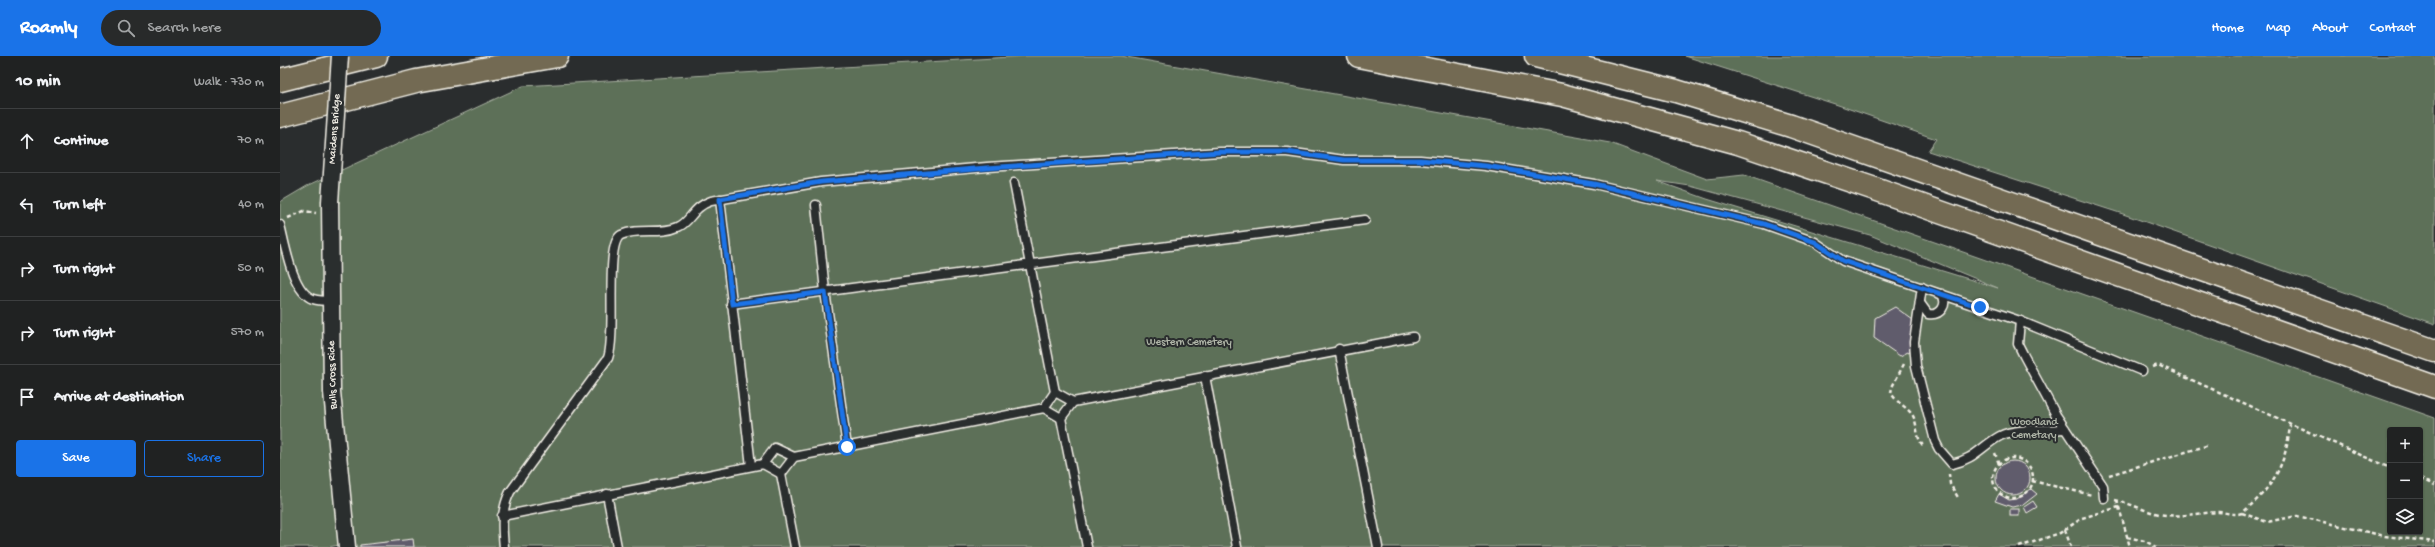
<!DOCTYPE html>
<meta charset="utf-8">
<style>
body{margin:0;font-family:"Gochi Hand",sans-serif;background:#282a2a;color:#f1f3f6}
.controls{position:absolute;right:12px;bottom:12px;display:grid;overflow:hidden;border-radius:4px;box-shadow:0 1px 3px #0004}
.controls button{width:36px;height:36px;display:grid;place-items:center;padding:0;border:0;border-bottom:1px solid #3d3f40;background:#202222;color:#f1f3f6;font:20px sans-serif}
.stop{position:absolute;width:12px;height:12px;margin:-9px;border:3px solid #1a73e8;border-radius:50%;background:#fff}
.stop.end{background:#1a73e8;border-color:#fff;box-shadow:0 1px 4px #0008}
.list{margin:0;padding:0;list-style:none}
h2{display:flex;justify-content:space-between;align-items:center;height:52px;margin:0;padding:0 16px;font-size:17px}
h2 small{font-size:13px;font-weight:400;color:#a2a4a5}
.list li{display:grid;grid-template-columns:26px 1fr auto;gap:12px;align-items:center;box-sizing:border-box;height:64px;padding:0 16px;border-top:1px solid #3d3f40}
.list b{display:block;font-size:15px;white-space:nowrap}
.list em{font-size:13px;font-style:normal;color:#a2a4a5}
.actions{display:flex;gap:8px;padding:12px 16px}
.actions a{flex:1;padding:9px 0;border:1px solid #1a73e8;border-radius:4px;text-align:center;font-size:14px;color:#1a73e8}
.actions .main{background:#1a73e8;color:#fff}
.icon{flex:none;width:22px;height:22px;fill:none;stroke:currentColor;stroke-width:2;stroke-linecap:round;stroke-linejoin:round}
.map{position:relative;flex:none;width:2155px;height:491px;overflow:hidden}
header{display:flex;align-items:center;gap:24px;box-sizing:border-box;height:56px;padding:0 20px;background:#1a73e8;color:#fff}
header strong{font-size:19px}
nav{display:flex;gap:22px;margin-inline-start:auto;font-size:14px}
.search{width:280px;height:36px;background:#282a2a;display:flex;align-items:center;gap:10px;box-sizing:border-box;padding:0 14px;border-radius:22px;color:#a2a4a5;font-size:15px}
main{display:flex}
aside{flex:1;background:#202222}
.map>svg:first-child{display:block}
.green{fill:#5d6f59;stroke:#a8b0a0;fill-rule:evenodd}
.building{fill:#615b6c;stroke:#f4f1e8}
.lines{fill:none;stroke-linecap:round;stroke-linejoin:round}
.service-casing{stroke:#f4f1e8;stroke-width:11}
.minor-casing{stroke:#f4f1e8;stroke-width:19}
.motorway-casing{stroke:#f4f1e8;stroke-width:25}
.path{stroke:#f4f1e8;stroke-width:2.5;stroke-dasharray:4 3;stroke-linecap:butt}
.service{stroke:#2a2d2e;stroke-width:8}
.minor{stroke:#2a2d2e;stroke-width:16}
.motorway{stroke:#736b52;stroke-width:22}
.minor-bridge-casing{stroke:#f4f1e8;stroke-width:19;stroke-linecap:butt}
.minor-bridge{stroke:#2a2d2e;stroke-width:16}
.route{stroke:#1a73e8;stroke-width:5}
.labels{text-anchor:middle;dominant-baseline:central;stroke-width:4;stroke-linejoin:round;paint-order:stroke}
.street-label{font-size:11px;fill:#f4f1e8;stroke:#2a2d2e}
.park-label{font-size:11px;fill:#b0b6a8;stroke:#2a2d2e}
</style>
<header>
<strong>Roamly</strong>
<div class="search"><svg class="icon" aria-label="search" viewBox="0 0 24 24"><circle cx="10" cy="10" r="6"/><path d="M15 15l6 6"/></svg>Search here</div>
<nav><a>Home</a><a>Map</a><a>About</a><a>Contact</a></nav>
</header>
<main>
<aside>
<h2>10 min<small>Walk · 730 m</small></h2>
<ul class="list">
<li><svg class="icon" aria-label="ahead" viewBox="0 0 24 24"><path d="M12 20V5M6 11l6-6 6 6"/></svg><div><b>Continue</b></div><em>70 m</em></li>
<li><svg class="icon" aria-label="left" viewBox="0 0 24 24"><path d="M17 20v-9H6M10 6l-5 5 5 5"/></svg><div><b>Turn left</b></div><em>40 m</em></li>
<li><svg class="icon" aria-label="right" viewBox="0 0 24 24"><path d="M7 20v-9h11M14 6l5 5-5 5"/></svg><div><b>Turn right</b></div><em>50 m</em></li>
<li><svg class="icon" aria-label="right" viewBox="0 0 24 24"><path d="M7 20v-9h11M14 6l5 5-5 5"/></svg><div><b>Turn right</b></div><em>570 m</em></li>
<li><svg class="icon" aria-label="arrive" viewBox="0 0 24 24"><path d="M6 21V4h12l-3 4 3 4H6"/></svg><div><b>Arrive at destination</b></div></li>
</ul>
<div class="actions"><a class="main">Save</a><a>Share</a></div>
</aside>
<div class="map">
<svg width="2155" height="491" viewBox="0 0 2155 491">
<rect width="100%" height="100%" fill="#2a2d2e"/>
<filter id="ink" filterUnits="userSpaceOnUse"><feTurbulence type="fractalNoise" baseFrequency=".025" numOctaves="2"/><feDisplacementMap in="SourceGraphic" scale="8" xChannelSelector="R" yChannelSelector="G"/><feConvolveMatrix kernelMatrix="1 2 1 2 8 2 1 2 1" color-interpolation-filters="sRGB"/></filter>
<g filter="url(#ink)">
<g class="green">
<path d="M748,0H841L1330,87L1427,123L1464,119L2155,362V491H75L74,486L49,491H0V146L27,130L243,30ZM1377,125L1410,130L1590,179L1718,232L1427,143ZM2110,374H2140V476H2110Z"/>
<polygon points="1405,0 2155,0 2155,268 1843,158 1648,95 1656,83 1558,49"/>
</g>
<g class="building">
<polygon points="1615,251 1633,264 1630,295 1620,300 1594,282 1595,262"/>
<circle cx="1733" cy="422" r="17"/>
<polygon points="1751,433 1757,438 1743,449 1732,451 1715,445 1719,438 1729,444 1737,443"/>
<polygon points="1753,445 1757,451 1747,457 1744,451"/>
<rect x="1730" y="453" width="9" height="7"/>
<polygon points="133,483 134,491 80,491 80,489"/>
</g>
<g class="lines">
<g class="service-casing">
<g id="service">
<polyline points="734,127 775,336"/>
<polyline points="440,143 471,410"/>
<polyline points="536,149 545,235 567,391"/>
<path d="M0,169C5,188 12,236 33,243C39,245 46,245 52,245"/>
<path d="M1642,231L1634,286L1636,310L1655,385L1659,393L1672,408C1693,404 1702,390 1720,380C1735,372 1768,374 1785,373"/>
<path d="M1640,247L1648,258C1661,260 1668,249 1662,238"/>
<polyline points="451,248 1085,164"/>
<polyline points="1740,265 1738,288 1744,300 1776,359 1823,430 1824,442"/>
<polyline points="1059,293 1098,491"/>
<polyline points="925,320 957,491"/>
<polyline points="764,352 775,336 793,346"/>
<polyline points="781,362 807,491"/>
<polyline points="483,408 495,392 514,401"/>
<polyline points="501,418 515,491"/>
<polyline points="327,438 337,491"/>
<polyline points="222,460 483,408 501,418 514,401 764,352 781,362 793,346 1133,281"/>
<path d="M224,491C222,471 221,454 230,436L328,302C337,278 324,188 341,179C358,171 381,179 398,171C411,166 412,151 431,145L541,126L707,111L940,96H1007L1064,104H1140L1206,110L1314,128L1484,168L1535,186L1563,205L1740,265L1862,315"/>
</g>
</g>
<g class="minor-casing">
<polyline id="minor" points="50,146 52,336 67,491"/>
</g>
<g class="motorway-casing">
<g id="motorway">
<polyline points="1079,0 1282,39 1458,87 1592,132 2155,331"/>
<polyline points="1256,0 1396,35 1511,70 2155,295"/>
<polyline points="0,24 96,0"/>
<polyline points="0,60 136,25 277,0"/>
</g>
</g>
<g class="path">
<polyline points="8,162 24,155 36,157"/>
<path d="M1624,308L1612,331L1611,337C1617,348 1630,352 1634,362C1638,371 1636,385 1645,391"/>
<polyline points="1873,311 1878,309 2110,412"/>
<polyline points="1715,397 1719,408"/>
<circle cx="1733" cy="422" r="20"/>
<polyline points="1669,418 1670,428 1679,443"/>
<polyline points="1829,419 1929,389"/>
<polyline points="2140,423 2155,429"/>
<polyline points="1752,425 1812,439"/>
<path d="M1835,444C1850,447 1864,455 1879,458C1899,462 1918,457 1938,456C1947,456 1953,460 1962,457C1993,431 2006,410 2010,369"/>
<polyline points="1837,444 1850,491"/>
<polyline points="1962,457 1987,466 2017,460 2105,480 2155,486"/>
<polyline points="1785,474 1791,491"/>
<polyline points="1847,481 1865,485 1876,491"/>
<polyline points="1739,491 1780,477 1802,462 1839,451"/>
</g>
<use href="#service" class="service"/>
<use href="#minor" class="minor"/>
<use href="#motorway" class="motorway"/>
<g class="minor-bridge-casing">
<polyline id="minor-bridge" points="50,146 60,0"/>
</g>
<use href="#minor-bridge" class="minor-bridge"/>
</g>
</g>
<g class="lines" filter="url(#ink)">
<polyline class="route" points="567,391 545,236 452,248 440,143 541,126 707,112 940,96 1007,96 1064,104 1140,104 1206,110 1314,128 1484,168 1535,186 1563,205 1700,251"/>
</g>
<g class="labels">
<g class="street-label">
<text transform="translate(55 73) rotate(-86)">Maidens Bridge</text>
<text transform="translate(53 319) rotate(-92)">Bulls Cross Ride</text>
</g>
<g class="park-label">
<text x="909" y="287">Western Cemetery</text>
<text x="1754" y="367">Woodland<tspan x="1754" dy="13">Cemetary</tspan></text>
</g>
</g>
</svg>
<div class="controls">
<button>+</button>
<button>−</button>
<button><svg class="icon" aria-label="layers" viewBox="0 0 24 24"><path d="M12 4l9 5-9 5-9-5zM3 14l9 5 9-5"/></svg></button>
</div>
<div class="stop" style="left:567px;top:391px"></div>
<div class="stop end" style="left:1700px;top:251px"></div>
</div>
</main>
